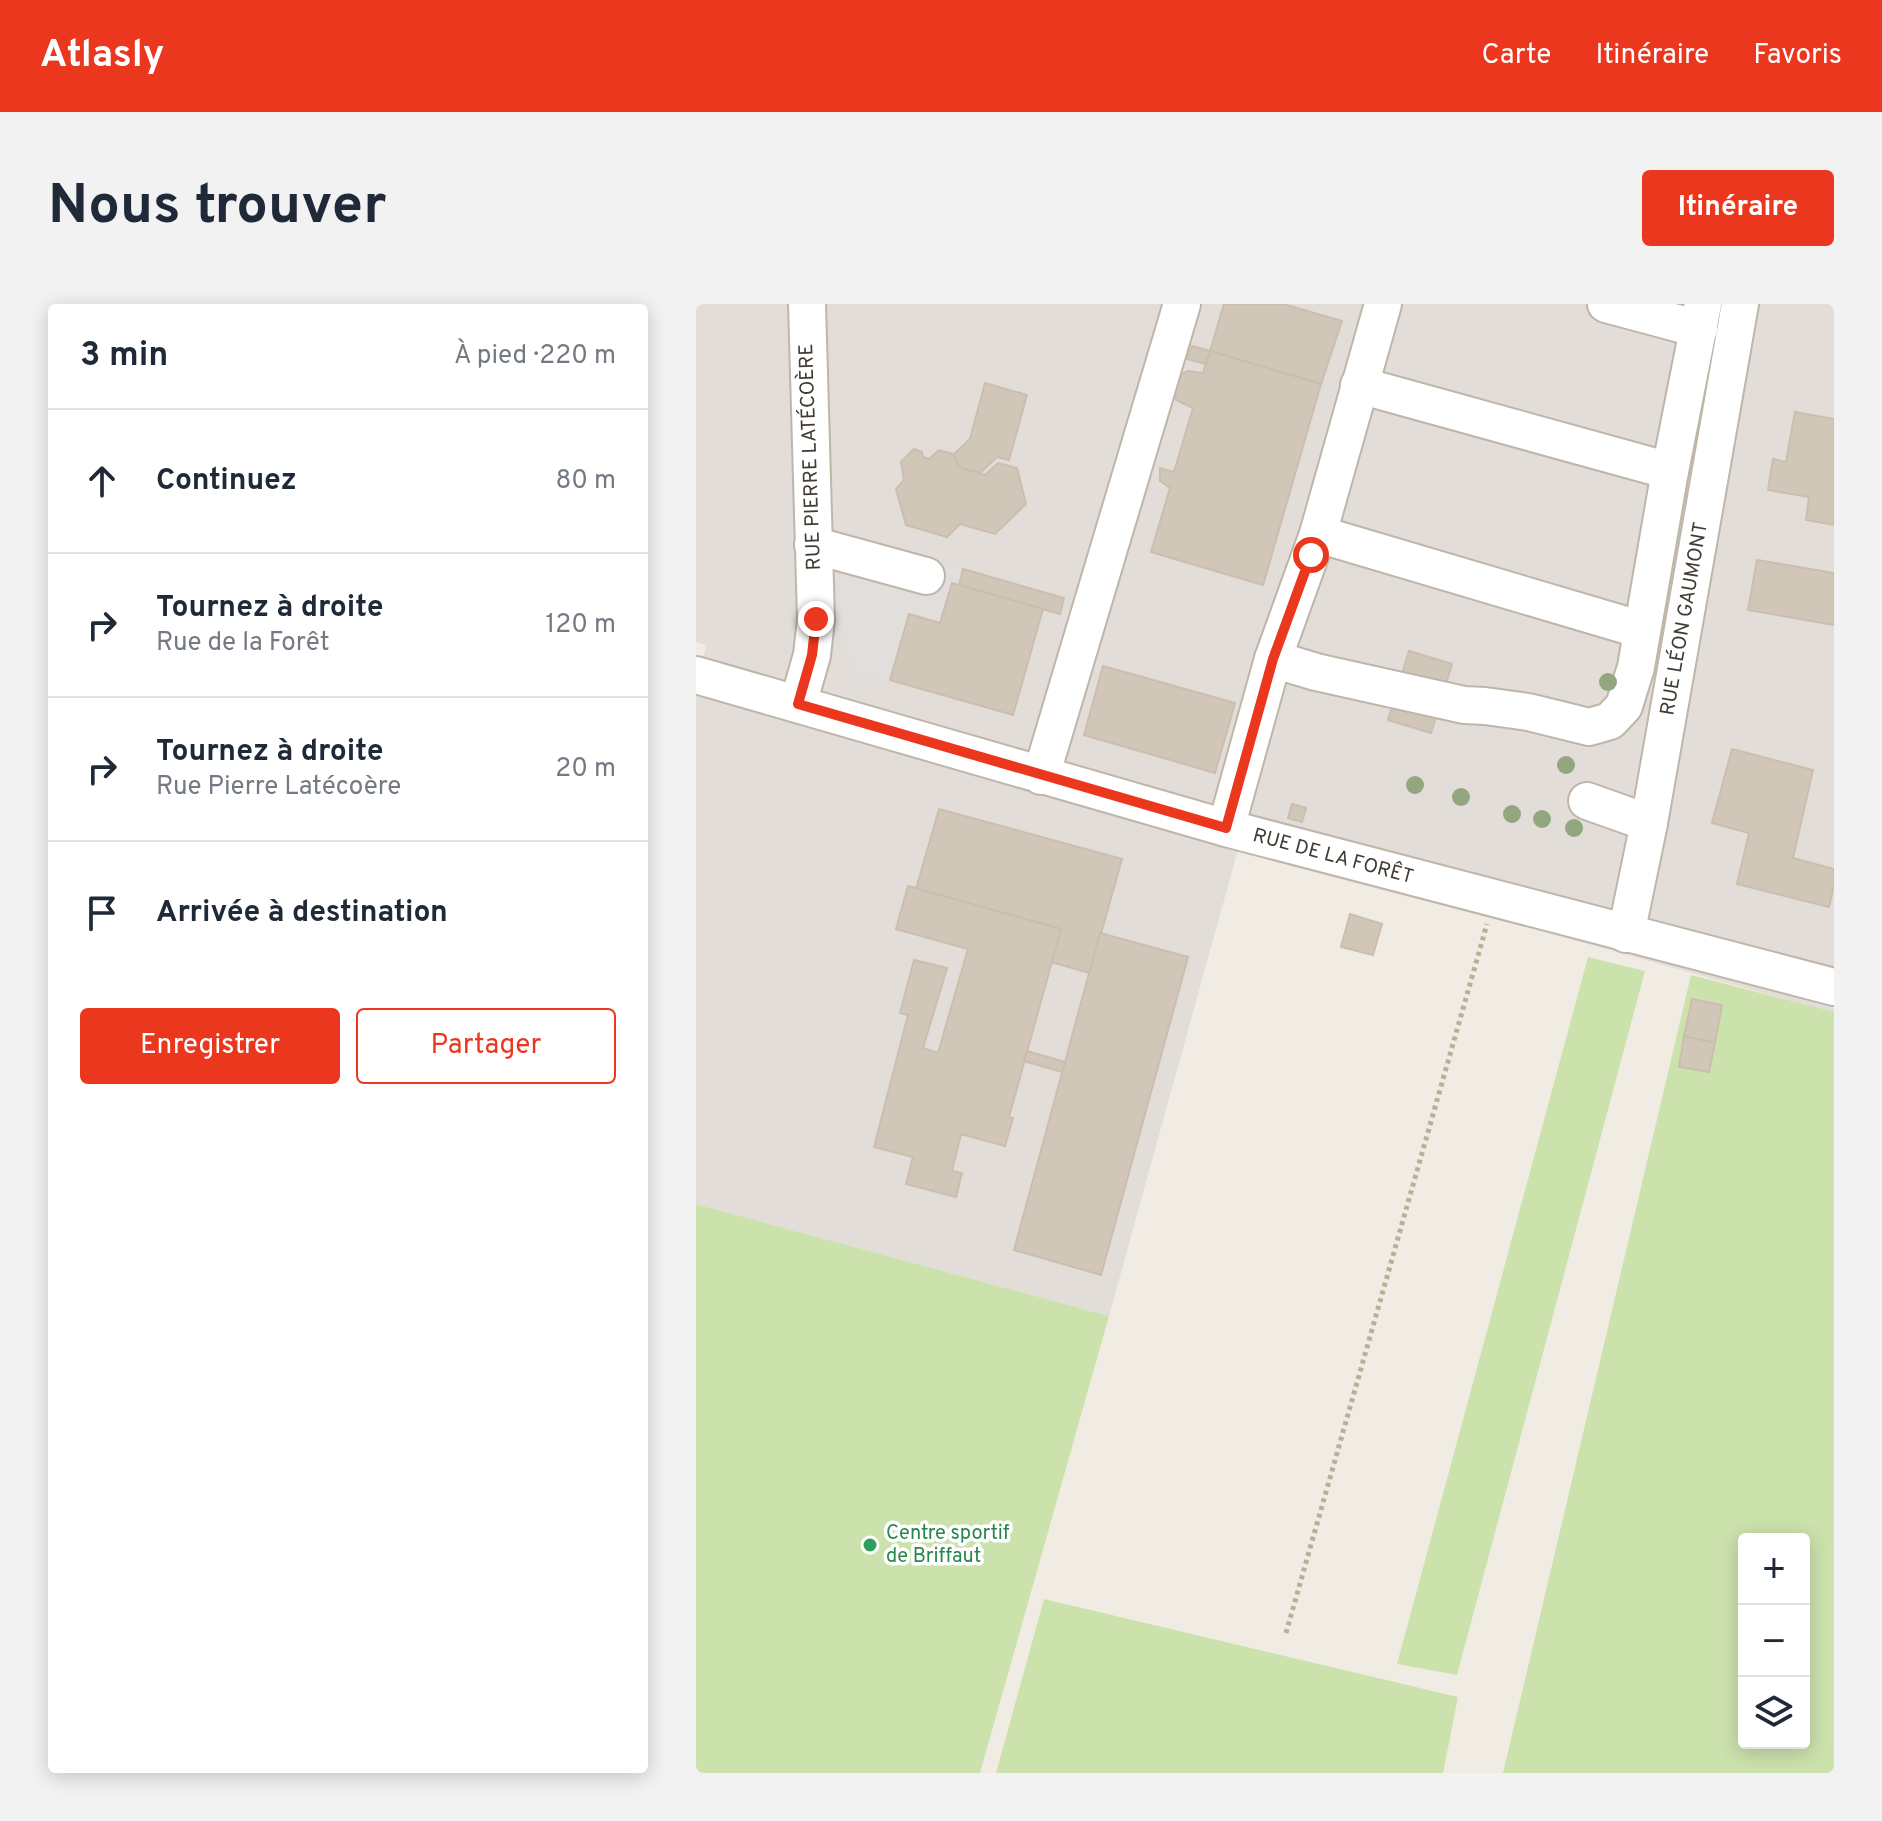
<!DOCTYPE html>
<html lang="fr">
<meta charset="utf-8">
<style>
body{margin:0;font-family:Overpass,sans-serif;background:#f2f2f3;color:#1f2937}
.controls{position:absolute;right:24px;bottom:24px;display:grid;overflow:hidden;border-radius:8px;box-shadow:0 4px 20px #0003}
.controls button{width:72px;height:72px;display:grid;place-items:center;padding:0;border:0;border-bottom:2px solid #e0e1e3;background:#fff;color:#1f2937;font:40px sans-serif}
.stop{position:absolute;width:24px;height:24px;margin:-18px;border:6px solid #eb371e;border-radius:50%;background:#fff}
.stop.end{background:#eb371e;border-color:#fff;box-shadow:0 2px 8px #0008}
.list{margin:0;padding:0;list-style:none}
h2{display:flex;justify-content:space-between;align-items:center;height:104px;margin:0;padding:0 32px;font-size:34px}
h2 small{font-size:26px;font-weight:400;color:#747a83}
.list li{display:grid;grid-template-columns:52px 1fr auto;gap:24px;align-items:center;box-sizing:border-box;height:144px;padding:0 32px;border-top:2px solid #e0e1e3}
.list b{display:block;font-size:30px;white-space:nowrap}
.list p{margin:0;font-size:26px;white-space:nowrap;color:#747a83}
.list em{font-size:26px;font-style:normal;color:#747a83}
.actions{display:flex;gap:16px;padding:24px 32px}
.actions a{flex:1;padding:18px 0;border:2px solid #eb371e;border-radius:8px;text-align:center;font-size:28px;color:#eb371e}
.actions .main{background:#eb371e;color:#fff}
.icon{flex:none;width:44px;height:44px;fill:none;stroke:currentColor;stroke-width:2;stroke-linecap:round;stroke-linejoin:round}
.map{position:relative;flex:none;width:1138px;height:1469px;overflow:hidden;border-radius:8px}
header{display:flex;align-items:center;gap:48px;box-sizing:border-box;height:112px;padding:0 40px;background:#eb371e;color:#fff}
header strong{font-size:38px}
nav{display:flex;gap:44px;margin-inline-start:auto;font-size:28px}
.intro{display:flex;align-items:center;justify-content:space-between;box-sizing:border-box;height:192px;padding:0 48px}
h1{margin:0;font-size:56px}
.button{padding:20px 36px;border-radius:8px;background:#eb371e;color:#fff;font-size:28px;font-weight:700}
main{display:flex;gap:48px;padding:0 48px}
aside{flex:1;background:#fff;border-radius:8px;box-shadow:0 4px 20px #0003}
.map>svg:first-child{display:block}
.industrial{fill:#e2ddd8}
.green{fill:#cce2ad;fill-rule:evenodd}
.parking{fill:#e1dedb}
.building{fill:#d1c7b9;stroke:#cbbead;stroke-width:2}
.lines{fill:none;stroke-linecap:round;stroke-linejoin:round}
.minor-casing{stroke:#beb6a9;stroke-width:40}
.path{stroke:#bbae98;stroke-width:5;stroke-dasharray:4 4;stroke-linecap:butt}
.minor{stroke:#fff;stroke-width:36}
.tree{fill:#93a77e}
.route{stroke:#eb371e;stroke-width:10}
.leisure-dot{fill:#2e9e5b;stroke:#fff;stroke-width:3}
.labels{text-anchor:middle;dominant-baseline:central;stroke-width:7;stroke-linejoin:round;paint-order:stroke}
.street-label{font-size:20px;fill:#413b33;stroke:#fff}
.leisure-label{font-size:20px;fill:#27864d;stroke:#fff;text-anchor:start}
</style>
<header>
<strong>Atlasly</strong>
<nav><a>Carte</a><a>Itinéraire</a><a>Favoris</a></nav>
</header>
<div class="intro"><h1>Nous trouver</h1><a class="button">Itinéraire</a></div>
<main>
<aside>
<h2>3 min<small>À pied · 220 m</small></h2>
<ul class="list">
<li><svg class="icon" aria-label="ahead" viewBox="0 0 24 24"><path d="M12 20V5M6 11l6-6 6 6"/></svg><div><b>Continuez</b></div><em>80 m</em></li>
<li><svg class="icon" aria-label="right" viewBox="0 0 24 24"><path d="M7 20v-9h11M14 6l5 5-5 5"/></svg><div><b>Tournez à droite</b><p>Rue de la Forêt</p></div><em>120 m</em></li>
<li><svg class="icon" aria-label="right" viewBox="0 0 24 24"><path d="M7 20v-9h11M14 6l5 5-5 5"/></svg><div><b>Tournez à droite</b><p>Rue Pierre Latécoère</p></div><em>20 m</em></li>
<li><svg class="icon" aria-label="arrive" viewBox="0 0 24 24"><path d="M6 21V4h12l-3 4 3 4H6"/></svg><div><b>Arrivée à destination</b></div></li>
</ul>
<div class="actions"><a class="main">Enregistrer</a><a>Partager</a></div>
</aside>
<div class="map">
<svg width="1138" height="1469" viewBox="0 0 1138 1469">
<rect width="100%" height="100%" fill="#f0ece3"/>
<polygon class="industrial" points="0,0 1138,0 1138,709 543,542 413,1012 0,900 0,391 10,341 0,338"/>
<g class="green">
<polygon points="892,653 949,667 761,1371 701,1360"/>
<path d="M995,671L1138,708V1469H807ZM1048,1235H1108V1439H1048Z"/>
<polygon points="0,900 413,1012 284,1469 0,1469"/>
<polygon points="348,1295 762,1393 747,1469 300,1469"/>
</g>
<polygon class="parking" points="142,229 267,265 263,281 256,279 244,319 213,311 194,376 165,369 147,343"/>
<g class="building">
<polygon points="528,0 587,0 646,17 625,80 514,47"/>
<polygon points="496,42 514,47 510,60 491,55"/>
<polygon points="514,47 625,80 567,281 455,248 474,184 464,177 464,164 478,168 497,104 480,96 479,88 483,71 492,67 507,69"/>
<polygon points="289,79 331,91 313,156 301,153 284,169 262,163 258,150 274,135"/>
<polygon points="1099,108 1138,115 1138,221 1110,216 1113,193 1072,186 1077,155 1090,158"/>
<polygon points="218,145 226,148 227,153 233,155 243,146 258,150 262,163 289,171 302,159 321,164 330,200 299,230 264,220 251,233 210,221 200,185 208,176 205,158"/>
<polygon points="1061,256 1138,269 1138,321 1052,306"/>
<polygon points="267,265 368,294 364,310 263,281"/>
<polygon points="256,279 347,305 317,411 194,376 213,310 244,319"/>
<polygon points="713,347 756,360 735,429 692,416"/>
<polygon points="407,362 539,399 519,469 388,431"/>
<polygon points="1036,445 1117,466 1097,554 1138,565 1138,582 1133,603 1041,580 1053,529 1016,519"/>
<polygon points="596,500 610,504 606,518 592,514"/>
<polygon points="243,505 426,555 394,669 355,658 365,625 220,585"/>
<polygon points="212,582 365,625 313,813 317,814 309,842 265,830 256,867 266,869 260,893 210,880 217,853 178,843 212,711 204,709 218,656 251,664 227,744 242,749 272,645 200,625"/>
<polygon points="654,610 686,620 677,651 645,643"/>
<polygon points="404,629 492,653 405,971 318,946"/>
<polygon points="996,695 1026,701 1019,739 988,732"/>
<polygon points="988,732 1019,739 1013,768 983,763"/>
<polygon points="331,747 369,758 366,768 328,757"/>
</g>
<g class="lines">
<g class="minor-casing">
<g id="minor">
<polyline points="910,0 1003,25"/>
<polyline points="663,81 974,167"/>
<polyline points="622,230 946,326"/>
<polyline points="117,241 230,272"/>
<polyline points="577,355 620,368 768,401 789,402 832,408 893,423 914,417 928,402 940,363 974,167 1007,0"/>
<polyline points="0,371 530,524 1138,683"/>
<polyline points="102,400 116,351 120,315 111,0"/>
<polyline points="345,472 486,0"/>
<polyline points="891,497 953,519"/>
<polyline points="530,524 577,355 622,230 687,0"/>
<polyline points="930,630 953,519 1044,0"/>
</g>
</g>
<polyline class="path" points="590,1329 791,620"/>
<use href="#minor" class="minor"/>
</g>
<g class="tree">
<circle cx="912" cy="378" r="9"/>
<circle cx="870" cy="461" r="9"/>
<circle cx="719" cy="481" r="9"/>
<circle cx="765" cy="493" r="9"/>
<circle cx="816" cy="510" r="9"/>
<circle cx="846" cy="515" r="9"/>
<circle cx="878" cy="524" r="9"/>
</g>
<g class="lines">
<polyline class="route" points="120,315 116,351 102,400 530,524 577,355 615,251"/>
</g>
<circle class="leisure-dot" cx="174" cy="1241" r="8"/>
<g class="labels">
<g class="street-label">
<text transform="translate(115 153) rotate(-92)">RUE PIERRE LATÉCOÈRE</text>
<text transform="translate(989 315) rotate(-80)">RUE LÉON GAUMONT</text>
<text transform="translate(637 553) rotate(15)">RUE DE LA FORÊT</text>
</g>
<g class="leisure-label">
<text x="190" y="1230">Centre sportif<tspan x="190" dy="23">de Briffaut</tspan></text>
</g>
</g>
</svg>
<div class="controls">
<button>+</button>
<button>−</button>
<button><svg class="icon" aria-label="layers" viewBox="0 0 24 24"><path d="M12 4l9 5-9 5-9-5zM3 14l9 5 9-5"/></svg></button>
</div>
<div class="stop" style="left:615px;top:251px"></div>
<div class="stop end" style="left:120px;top:315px"></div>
</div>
</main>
